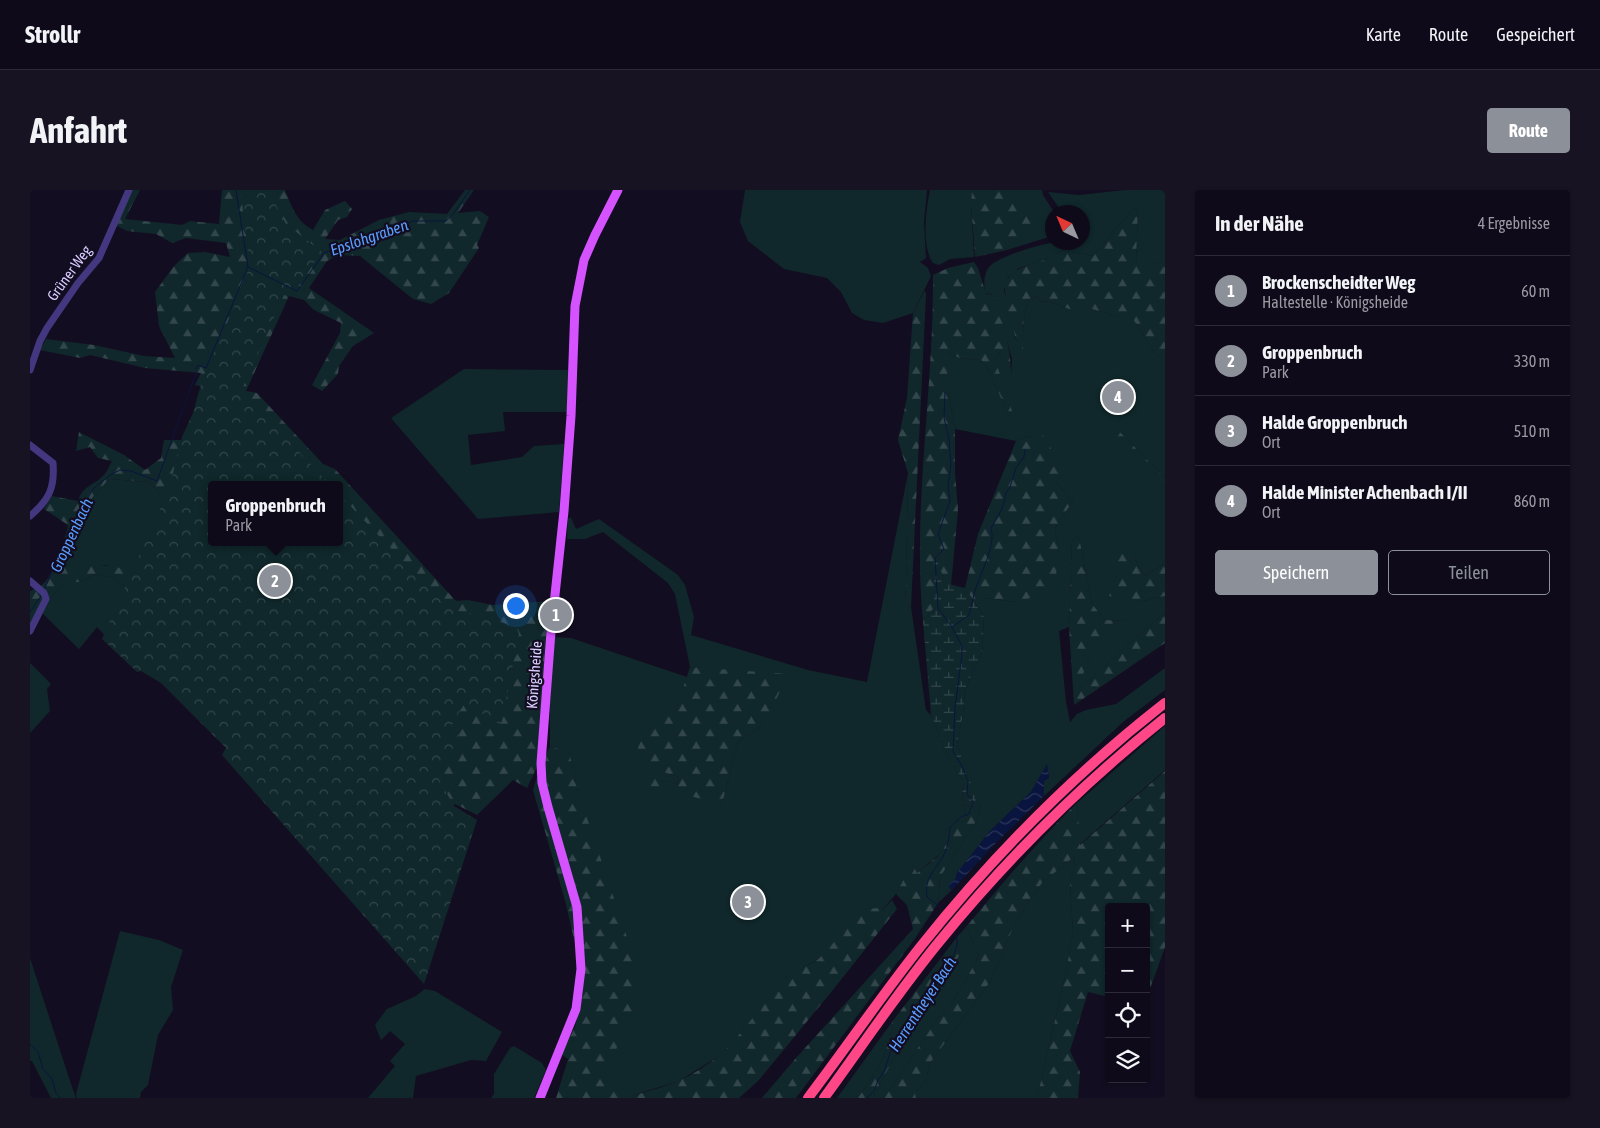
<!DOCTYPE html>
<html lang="de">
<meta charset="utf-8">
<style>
body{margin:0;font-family:"Asap Condensed",sans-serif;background:#171322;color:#f1f3f6}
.controls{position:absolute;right:15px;bottom:15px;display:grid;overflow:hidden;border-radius:5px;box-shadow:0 1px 4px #0004}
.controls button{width:45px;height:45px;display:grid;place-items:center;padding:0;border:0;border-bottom:1px solid #2e2b38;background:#0e0a19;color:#f1f3f6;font:25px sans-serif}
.compass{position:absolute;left:1015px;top:15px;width:45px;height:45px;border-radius:50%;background:#0e0a19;box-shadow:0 1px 4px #0004;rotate:316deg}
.you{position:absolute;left:485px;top:415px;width:18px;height:18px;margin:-12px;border:4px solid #fff;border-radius:50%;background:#1a73e8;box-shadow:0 0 0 8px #1a73e833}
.badge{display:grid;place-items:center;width:32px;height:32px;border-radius:50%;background:#8c9099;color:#fff;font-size:16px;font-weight:700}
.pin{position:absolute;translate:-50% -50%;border:2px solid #fff;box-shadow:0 1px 5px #0006}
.popup{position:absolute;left:178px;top:291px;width:135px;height:65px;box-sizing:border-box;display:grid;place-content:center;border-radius:5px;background:#0e0a19;filter:drop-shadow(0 1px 4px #0005);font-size:16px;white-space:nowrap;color:#9b9aa2}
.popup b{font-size:19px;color:#f1f3f6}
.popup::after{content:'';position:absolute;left:50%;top:100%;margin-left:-10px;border:10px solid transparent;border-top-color:#0e0a19}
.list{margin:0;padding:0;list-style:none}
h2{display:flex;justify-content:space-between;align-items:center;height:65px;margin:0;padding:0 20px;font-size:21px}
h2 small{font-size:16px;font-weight:400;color:#9b9aa2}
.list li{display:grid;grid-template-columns:32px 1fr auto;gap:15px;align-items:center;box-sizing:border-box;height:70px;padding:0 20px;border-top:1px solid #2e2b38}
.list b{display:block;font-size:19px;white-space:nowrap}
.list p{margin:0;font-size:16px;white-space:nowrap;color:#9b9aa2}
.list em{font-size:16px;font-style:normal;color:#9b9aa2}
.actions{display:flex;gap:10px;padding:15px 20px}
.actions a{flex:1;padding:11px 0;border:1px solid #8c9099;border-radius:5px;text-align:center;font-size:18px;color:#8c9099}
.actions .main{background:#8c9099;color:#fff}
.icon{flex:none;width:28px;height:28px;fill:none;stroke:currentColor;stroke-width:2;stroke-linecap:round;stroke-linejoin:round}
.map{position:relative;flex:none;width:1135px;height:908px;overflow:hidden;border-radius:5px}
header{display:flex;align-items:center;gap:30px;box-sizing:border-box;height:70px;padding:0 25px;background:#0e0a19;border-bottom:1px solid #2e2b38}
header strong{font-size:24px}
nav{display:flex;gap:28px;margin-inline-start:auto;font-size:18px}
.intro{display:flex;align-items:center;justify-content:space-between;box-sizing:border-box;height:120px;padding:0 30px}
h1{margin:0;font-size:35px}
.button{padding:12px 22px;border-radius:5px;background:#8c9099;color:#fff;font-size:18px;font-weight:700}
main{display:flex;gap:30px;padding:0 30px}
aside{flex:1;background:#0e0a19;border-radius:5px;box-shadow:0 1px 4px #0004}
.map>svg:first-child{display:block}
.grass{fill:#10282b}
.forest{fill:url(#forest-firs)}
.wetland{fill:url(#wetland-marsh)}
.park{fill:url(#park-crowns)}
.water{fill:url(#water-waves)}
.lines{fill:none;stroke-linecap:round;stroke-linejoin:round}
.stream{stroke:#09153e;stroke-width:1}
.minor{stroke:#433780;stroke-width:7}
.major{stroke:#d453ff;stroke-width:9}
.highway{stroke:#ff4788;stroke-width:10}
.labels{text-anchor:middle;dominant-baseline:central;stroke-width:4.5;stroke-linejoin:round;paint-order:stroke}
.street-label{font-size:15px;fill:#d9ccff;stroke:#130d21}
.water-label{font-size:16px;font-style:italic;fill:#5a9eff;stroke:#130d21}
</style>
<header>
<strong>Strollr</strong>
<nav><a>Karte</a><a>Route</a><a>Gespeichert</a></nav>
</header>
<div class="intro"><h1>Anfahrt</h1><a class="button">Route</a></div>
<main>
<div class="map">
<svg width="1135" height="908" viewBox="0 0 1135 908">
<defs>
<pattern id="forest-firs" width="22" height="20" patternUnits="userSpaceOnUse" patternTransform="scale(1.25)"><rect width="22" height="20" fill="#10282b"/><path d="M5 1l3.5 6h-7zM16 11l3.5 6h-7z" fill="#32464b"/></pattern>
<pattern id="wetland-marsh" width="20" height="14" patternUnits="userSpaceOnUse" patternTransform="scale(1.25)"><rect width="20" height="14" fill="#10282b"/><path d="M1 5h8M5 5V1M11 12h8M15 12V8" fill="none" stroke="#32464b"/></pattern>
<pattern id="park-crowns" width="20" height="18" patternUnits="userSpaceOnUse" patternTransform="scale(1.25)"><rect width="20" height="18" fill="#10282b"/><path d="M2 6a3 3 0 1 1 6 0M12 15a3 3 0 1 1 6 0" fill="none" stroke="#32464b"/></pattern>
<pattern id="water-waves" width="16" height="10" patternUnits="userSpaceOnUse" patternTransform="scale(1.25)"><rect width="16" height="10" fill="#09153e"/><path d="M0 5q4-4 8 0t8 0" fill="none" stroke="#2c365b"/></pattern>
</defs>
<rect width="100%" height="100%" fill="#130d21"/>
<g class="grass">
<polygon points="715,0 897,0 894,32 896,68 890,72 898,78 901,86 883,123 853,133 834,130 822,123 811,102 797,88 754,79 718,51 710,32"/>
<path d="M900,0H942L941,12L944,67L920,69L909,75L903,73C891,56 896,20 900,0Z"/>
<polygon points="984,0 1012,0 1013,5 1024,22 1022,22 1022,46 977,60 982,47"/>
<path d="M1095,0H1135V72L1106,74L1108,18L1102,20L1063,66L1031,60L1023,67L989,78L978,87L974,100L985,148L993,161C993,144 992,126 999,110L1007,106L1009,111L1020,112L1039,119H1062L1087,126H1101L1124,162L1132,168L1135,173V288L1087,239L1130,295L1135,298V373L1115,386L1103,366L1088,382L1084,393L1109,412L1135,406V422L1050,498L1056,470L1097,431L1075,430L1062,414L1049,347L1042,351L1039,437L1029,441L1036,512L1040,532L1047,524L1056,520L1086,514L1135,478V500L1093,532L1014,606V591L1019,588L1017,575L1001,602L960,641L927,683L926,688L919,696L922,700L908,713L910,687L947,630L950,615L946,610L927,555L933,524L935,500L952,461L954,427L947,416L955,408L989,412L1029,364L1025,338L1043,311L1026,293L1003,249L997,246L986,251L925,239C920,214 916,189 917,163L930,168L951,170L957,177L978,224L983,226L966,172L969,162L981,186L982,169L964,105L955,103C954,94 953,85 959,77C967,67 1008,55 1021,53C1030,51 1043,52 1052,52V22H1032L1018,2L1049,5Z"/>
<polygon points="434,179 538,180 537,222 473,222 475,241 438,245 441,275 492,267 504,256 534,254 529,322 448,329 361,228"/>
<polygon points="878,283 876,396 875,412 881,417 896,520 901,525 916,561 932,590 933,614 937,627 919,647 912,662 887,683 882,675 866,704 851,721 816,738 796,763 785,771 756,787 727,824 692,864 649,891 598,907 588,906 581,901 577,891 577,882 548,601 539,562 520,557 520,513 524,447 541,448 657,487 645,524 636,583 649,587 648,594 602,583 692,614 708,552 733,535 692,480 660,477 645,404 638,393 573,342 555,349 537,349 538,328 541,328 546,339 569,329 648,385 655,395 664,427 661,445 778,480 837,492"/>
<polygon points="79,289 120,292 156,335 132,492 96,468 67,437 49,459 11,422 16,411 38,392 49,392 66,384 81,387 95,397 102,398 107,392 91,379 76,375 54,378 39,377 33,372 40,352 50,339 53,326 63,307"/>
<polygon points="0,473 21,494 17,499 20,521 0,543"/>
<polygon points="1135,536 1135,580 1049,655 1047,613"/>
<polygon points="1045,666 1044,679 1040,692 1043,744 1033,796 1007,908 886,908 885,903 896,890 900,873 960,792 985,733 1000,710 1012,693"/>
<polygon points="936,737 949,766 923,812 904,834 854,908 846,908 844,905 863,870 929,766 927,747"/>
<polygon points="90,741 129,750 153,760 141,797 143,820 128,845 118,895 111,902 110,908 47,908 46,904"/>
<polygon points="0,768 41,894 46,908 21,908 2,871 0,871"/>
<polygon points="395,799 405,801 472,842 456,871 441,870 386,886 383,908 338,908 365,876 360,871 375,854 360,841 351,850 345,835 357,819 386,806"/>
<path d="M862,832C861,861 844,885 828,908H807Z"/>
<polygon points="484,856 512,873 516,880 504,908 461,908 464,904 464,884 480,858"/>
</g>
<g class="forest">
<path d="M97,0H110L95,29L152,35L160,31L189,34L192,0H255C262,17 266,31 283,40L295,20L315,11L322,19L317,27L308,30L295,49L310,50L349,30L379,22L417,24L435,0H444L428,23L450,21L459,27L447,55L449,58L419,103L401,114L383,109L330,66L309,65L297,71L279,98L344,143L323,156L309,176L308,184L292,201L282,195L310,143L311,133L284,120L274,110L259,106L216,201L227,203L293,274L305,279L426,411L438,410L463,415L520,411L516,446L507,577L497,598L483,590L447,625L425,614L386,647L175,376L156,335L120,292L79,289L63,307L53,325L50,339L40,352L33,372L39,377C55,378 78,372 92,379C97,382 102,388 107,392L102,398L95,397L81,387L66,384L49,392H38L16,411L0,445V401C4,399 10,397 14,393C23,386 36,348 38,335L14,319L22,306L48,311C53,295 63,296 73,286C77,282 79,276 82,271L68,268L60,257L46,261L49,242L94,265L115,280L131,268L134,250H181V352H309V295H289L196,202L165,195L171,183L115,178L60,165L50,168L10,160L16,149L64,155L114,166L145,168L129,136L125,102L144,76L158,63L175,62L200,67L196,53L156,48L142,53L126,44L97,41L81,33Z"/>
<polygon points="942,0 984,0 1001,24 1002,39 982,48 977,60 945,67 941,12"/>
<path d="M1108,18L1106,73L1135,72V174L1132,168L1124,162L1101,126H1087L1062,119H1039L1020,112L1009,111L1007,106L999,110C992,126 993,144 993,161L991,164C986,149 971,106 976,92C979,83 988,79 996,76C1008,71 1022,70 1031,60L1063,66L1102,20Z"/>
<path d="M944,72L948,78L956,104L964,105C972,132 982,159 981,187L969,162L966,172L984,227L978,224L957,177L951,170L930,168L917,163V177L920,213L925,239V282L928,320L921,395L915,392L908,374L904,418L893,431C882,318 904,199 903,85L918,78Z"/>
<polygon points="895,100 896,104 881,417 875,412 876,396 878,283 868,250 877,208 883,123"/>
<polygon points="1087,239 1135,288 1135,298 1130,295 1083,246"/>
<polygon points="1015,245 1031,281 1026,293 1043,311 1025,338 1029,364 1024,399 989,412 955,408 947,416 935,398 948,344 986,251 997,246 1003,249"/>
<polygon points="1082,339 1103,366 1115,386 1135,373 1135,406 1109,412 1079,406 1088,382 1084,375"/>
<polygon points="1049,347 1062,414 1075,430 1098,431 1056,470 1051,497 1135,422 1135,453 1044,515 1039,437 1042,351"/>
<polygon points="660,477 759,484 733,535 708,552 692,614 608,593 601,582 648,594 649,587 636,583 607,561 620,523 645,523"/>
<path d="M520,557L539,561L548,601L604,768L609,803L577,882C576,897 584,908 601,906C617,902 634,897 648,891C663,885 678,874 690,865C696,860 701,853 706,848C723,829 737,808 754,789C762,780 777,777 787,770C806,755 823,717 849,718L851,721L862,710L867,719L802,801L728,891L709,908H526L538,869L531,864L545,837L553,802L551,781L536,714L503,600L511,573Z"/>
<path d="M1135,581V757L1116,810V717H1079V807L1058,802L1040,861L1050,882L1048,908H1007L1033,796L1043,744L1040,692L1044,679L1045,666L1012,693L1000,710L985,733L960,792L900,873L896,890L885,903L886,908H854L904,834L923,812L949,766L936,737C972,694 1007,652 1047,613L1050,655Z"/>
<path d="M946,610L950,615L947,630L910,687L908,713L886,747L766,908H732L766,868L883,739L877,715L866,704L882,674L887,683C906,667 920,662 918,635L937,627L933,614L943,618Z"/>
<path d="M927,747L929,766L863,870L844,905L846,908H828C844,885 861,861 862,832Z"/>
</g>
<path class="wetland" d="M904,371L908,373C915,392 914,394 935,398L954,427L952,461L935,500L933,524L927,555L944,602L946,610L943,618L933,614L932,590L916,561L901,525L893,431L904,418Z"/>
<polygon class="park" points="222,0 238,0 256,34 292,62 265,101 258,106 254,105 209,206 226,216 300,295 181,295 181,352 309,352 309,304 416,416 427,421 445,424 483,436 487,439 489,444 471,535 435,513 421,535 430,541 420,564 407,586 424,616 447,630 394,794 192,565 196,558 131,493 111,481 107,482 72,449 139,299 152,247 163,223 173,187 205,115 208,101 218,81 219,69 212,12 210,5"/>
<polygon class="water" points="1017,574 1019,588 1014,591 1014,606 969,650 922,700 918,696 926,688 927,683 960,641 1001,602"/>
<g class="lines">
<g class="stream">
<polyline points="218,77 267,101 294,63 383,31 416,31 423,24 440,0"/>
<polyline points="166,179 168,175 176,178 218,77 206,0"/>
<polyline points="14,400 42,336 63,299 80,285 90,280 101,281 127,291 166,183"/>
<polyline points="0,422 11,406"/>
<path d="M922,437L939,425C942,415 943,404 947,395C952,380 966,355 961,338L972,319L976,303L980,297L986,278L994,267L995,260"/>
<path d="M910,717L897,707C894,690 904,681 912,668C918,659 919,648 920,637L931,627L939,624L943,612L937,604L938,591L932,576L923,562L925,518L932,464L931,454L922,437L908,418L905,368L914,359L908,344L920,311L918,295L921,275L919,249L914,228L915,202"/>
<polyline points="0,854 8,862 13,879 22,889 26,903 30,908"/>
<path d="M837,908L844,901L848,890L854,882L861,860L882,830L884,824L890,819C900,802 934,762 926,745"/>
</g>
<g class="minor">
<polyline points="0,180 10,151 17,138 48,93 69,68 99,0"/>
<path d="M0,255L23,273C25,298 19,310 0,326"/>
<polyline points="0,391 14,403 16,409 0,441"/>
</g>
<polyline class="major" points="510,908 546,819 551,779 547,717 518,617 512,593 511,573 521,442 534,321 541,226 545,116 554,70 565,45 588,0"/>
<g class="highway">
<path d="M778,908C816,858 852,805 891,756C963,666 1044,584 1135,513"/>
<path d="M794,908C832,856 868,802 909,752C976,670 1052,594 1135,528"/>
</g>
</g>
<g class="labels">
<g class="street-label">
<text transform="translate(39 83) rotate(-54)">Grüner Weg</text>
<text transform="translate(504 485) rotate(-86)">Königsheide</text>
</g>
<g class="water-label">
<text transform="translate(339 47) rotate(-19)">Epslohgraben</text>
<text transform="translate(41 345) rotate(-65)">Groppenbach</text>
<text transform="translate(892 814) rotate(-57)">Herrentheyer Bach</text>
</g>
</g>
</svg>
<div class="controls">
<button>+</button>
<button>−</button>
<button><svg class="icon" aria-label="locate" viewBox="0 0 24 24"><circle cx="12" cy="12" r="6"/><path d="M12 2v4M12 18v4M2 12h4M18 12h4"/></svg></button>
<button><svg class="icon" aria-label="layers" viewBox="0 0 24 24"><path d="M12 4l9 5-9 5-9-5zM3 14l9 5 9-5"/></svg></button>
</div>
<svg class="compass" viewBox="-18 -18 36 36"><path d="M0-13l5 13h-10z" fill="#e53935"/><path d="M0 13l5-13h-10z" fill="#9b9aa2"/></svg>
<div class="you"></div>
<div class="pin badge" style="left:526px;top:425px">1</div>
<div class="pin badge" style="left:245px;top:391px">2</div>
<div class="popup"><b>Groppenbruch</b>Park</div>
<div class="pin badge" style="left:718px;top:712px">3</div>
<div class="pin badge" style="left:1088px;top:207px">4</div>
</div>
<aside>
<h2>In der Nähe<small>4 Ergebnisse</small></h2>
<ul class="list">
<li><span class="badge">1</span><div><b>Brockenscheidter Weg</b><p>Haltestelle · Königsheide</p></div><em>60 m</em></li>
<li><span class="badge">2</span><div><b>Groppenbruch</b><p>Park</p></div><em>330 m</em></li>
<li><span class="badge">3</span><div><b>Halde Groppenbruch</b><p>Ort</p></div><em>510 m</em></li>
<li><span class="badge">4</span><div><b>Halde Minister Achenbach I/II</b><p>Ort</p></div><em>860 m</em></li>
</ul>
<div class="actions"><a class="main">Speichern</a><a>Teilen</a></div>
</aside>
</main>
